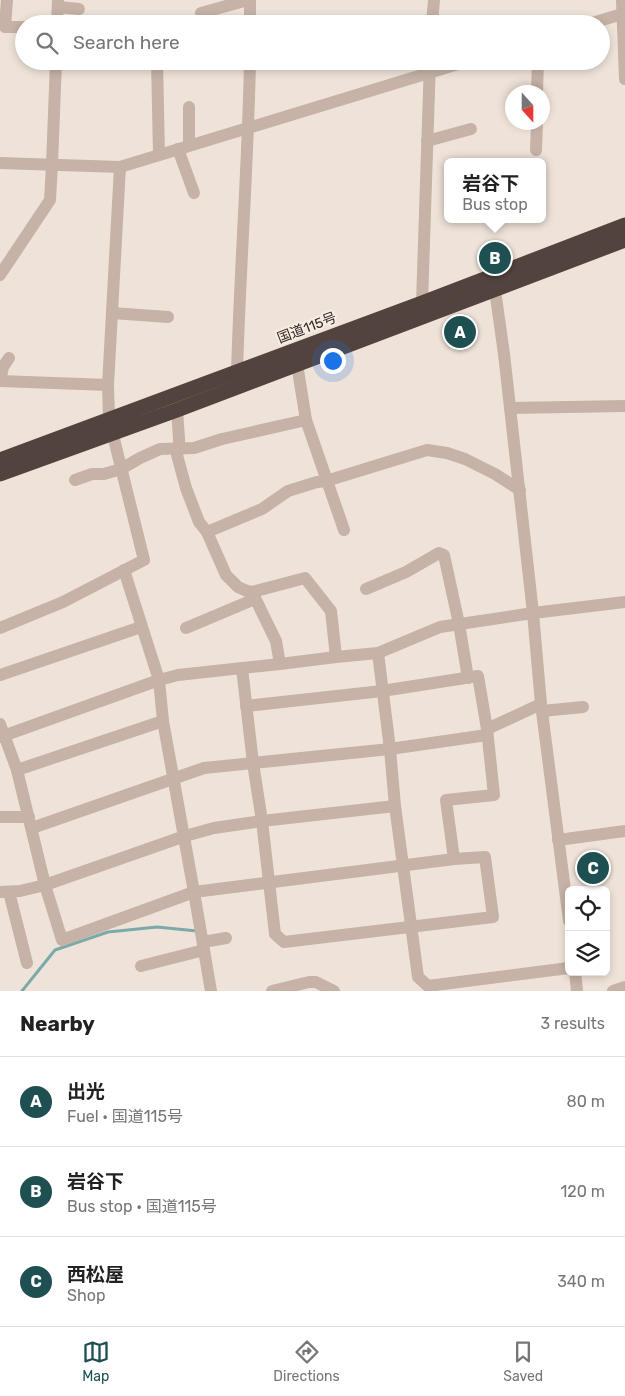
<!DOCTYPE html>
<meta charset="utf-8">
<style>
body{margin:0;font-family:Rubik,"Noto Sans JP",sans-serif;background:#f6f6f6;color:#222}
.controls{position:absolute;right:15px;bottom:15px;display:grid;overflow:hidden;border-radius:8px;box-shadow:0 2px 8px #0003}
.controls button{width:45px;height:45px;display:grid;place-items:center;padding:0;border:0;border-bottom:1px solid #e0e0e0;background:#fff;color:#222;font:25px sans-serif}
.compass{position:absolute;left:505px;top:85px;width:45px;height:45px;border-radius:50%;background:#fff;box-shadow:0 2px 8px #0003;rotate:159deg}
.you{position:absolute;left:332px;top:360px;width:18px;height:18px;margin:-12px;border:4px solid #fff;border-radius:50%;background:#1a73e8;box-shadow:0 0 0 8px #1a73e833}
.badge{display:grid;place-items:center;width:32px;height:32px;border-radius:50%;background:#1f5051;color:#fff;font-size:16px;font-weight:700}
.pin{position:absolute;translate:-50% -50%;border:2px solid #fff;box-shadow:0 1px 5px #0006}
.popup{position:absolute;left:444px;top:158px;width:102px;height:65px;box-sizing:border-box;display:grid;place-content:center;border-radius:8px;background:#fff;filter:drop-shadow(0 1px 4px #0005);font-size:16px;white-space:nowrap;color:#767676}
.popup b{font-size:19px;color:#222}
.popup::after{content:'';position:absolute;left:50%;top:100%;margin-left:-10px;border:10px solid transparent;border-top-color:#fff}
.list{margin:0;padding:0;list-style:none}
h2{display:flex;justify-content:space-between;align-items:center;height:65px;margin:0;padding:0 20px;font-size:21px}
h2 small{font-size:16px;font-weight:400;color:#767676}
.list li{display:grid;grid-template-columns:32px 1fr auto;gap:15px;align-items:center;box-sizing:border-box;height:90px;padding:0 20px;border-top:1px solid #e0e0e0}
.list b{display:block;font-size:19px;white-space:nowrap}
.list p{margin:0;font-size:16px;white-space:nowrap;color:#767676}
.list em{font-size:16px;font-style:normal;color:#767676}
.icon{flex:none;width:28px;height:28px;fill:none;stroke:currentColor;stroke-width:2;stroke-linecap:round;stroke-linejoin:round}
.map{position:relative;flex:none;width:625px;height:991px;overflow:hidden}
.search{position:absolute;background:#fff;box-shadow:0 2px 8px #0003;left:15px;right:15px;top:15px;height:55px;display:flex;align-items:center;gap:12px;box-sizing:border-box;padding:0 18px;border-radius:28px;color:#767676;font-size:19px}
.sheet{height:335px;background:#fff}
nav{display:flex;justify-content:space-around;align-items:center;box-sizing:border-box;height:70px;border-top:1px solid #e0e0e0;background:#fff;font-size:14px;color:#767676}
nav a{display:grid;justify-items:center;gap:2px}
nav .on{color:#1f5051}
.map>svg:first-child{display:block}
.lines{fill:none;stroke-linecap:round;stroke-linejoin:round}
.stream{stroke:#7aaaa9;stroke-width:3}
.street{stroke:#c6b2a6;stroke-width:12}
.highway{stroke:#53433e;stroke-width:15}
.labels{text-anchor:middle;dominant-baseline:central;stroke-width:4;stroke-linejoin:round;paint-order:stroke}
.street-label{font-size:14px;fill:#322926;stroke:#f7ede4}
</style>
<div class="map">
<svg width="625" height="991" viewBox="0 0 625 991">
<rect width="100%" height="100%" fill="#efe3d9"/>
<g class="lines">
<polyline class="stream" points="22,991 55,950 108,932 157,927 197,931"/>
<g class="street">
<polyline points="7,0 5,27 24,27"/>
<polyline points="622,0 625,79"/>
<polyline points="58,7 79,9"/>
<polyline points="201,13 248,0"/>
<polyline points="57,24 58,0"/>
<polyline points="250,24 250,0"/>
<polyline points="432,24 434,0"/>
<polyline points="589,24 622,14"/>
<polyline points="157,61 159,155"/>
<polyline points="537,92 538,61"/>
<polyline points="427,141 471,129"/>
<polyline points="189,145 189,107"/>
<polyline points="178,149 194,193"/>
<polyline points="536,150 537,122"/>
<polyline points="0,163 120,167 468,61"/>
<polyline points="0,275 50,200 52,165 56,61"/>
<polyline points="495,290 504,354 533,613 541,704 569,921"/>
<polyline points="424,311 422,303 430,61"/>
<polyline points="112,313 168,317"/>
<polyline points="297,364 306,420 344,530"/>
<path d="M240,380L237,372C240,268 248,165 250,61"/>
<polyline points="0,381 108,385"/>
<polyline points="0,381 3,367 9,358"/>
<polyline points="510,408 625,406"/>
<polyline points="177,410 179,439 179,449 177,455 186,488 199,522 207,532 226,575 238,587 247,591 252,592"/>
<polyline points="75,480 92,474 104,474 121,469 140,458 160,449 194,448 222,439 306,420"/>
<polyline points="207,532 262,509 288,491 317,482 326,481 427,450 447,453 465,459 495,474 520,490"/>
<polyline points="366,589 406,572 439,553 444,555 459,624 468,678"/>
<polyline points="0,628 63,602 144,560 109,419 108,385 120,167"/>
<polyline points="186,628 255,599"/>
<polyline points="378,653 390,749 395,806 418,977 428,986 569,968"/>
<polyline points="280,664 276,641 252,592 305,578 331,611 336,657"/>
<polyline points="0,675 141,627"/>
<polyline points="246,706 382,691 478,676 487,729 494,795 446,800 454,859"/>
<polyline points="542,711 583,707"/>
<polyline points="0,724 17,770 45,885 62,940 194,892 163,721 159,680 124,570"/>
<polyline points="487,729 541,704"/>
<polyline points="0,737 159,680 178,675 280,664 336,657 378,653 440,627 533,613 625,602"/>
<polyline points="17,770 163,721"/>
<polyline points="0,817 29,817"/>
<polyline points="32,828 204,768 390,749 487,735"/>
<polyline points="558,840 625,831"/>
<polyline points="0,892 20,891 45,885 185,836 214,828 262,821 395,806"/>
<polyline points="9,892 27,963"/>
<polyline points="203,942 226,938"/>
<polyline points="141,966 204,950"/>
<polyline points="575,972 577,991"/>
<polyline points="211,991 194,892 454,859 485,857 493,917 284,942 275,934 262,821 253,763 242,668"/>
<polyline points="272,991 309,982 316,982 334,991"/>
<polyline points="613,991 625,987"/>
</g>
<g class="highway">
<polyline points="0,460 422,303 625,225"/>
<polyline points="0,474 177,410 625,240"/>
</g>
</g>
<g class="labels">
<g class="street-label">
<text transform="translate(307 328) rotate(-21)">国道115号</text>
</g>
</g>
</svg>
<div class="controls">
<button><svg class="icon" aria-label="locate" viewBox="0 0 24 24"><circle cx="12" cy="12" r="6"/><path d="M12 2v4M12 18v4M2 12h4M18 12h4"/></svg></button>
<button><svg class="icon" aria-label="layers" viewBox="0 0 24 24"><path d="M12 4l9 5-9 5-9-5zM3 14l9 5 9-5"/></svg></button>
</div>
<svg class="compass" viewBox="-18 -18 36 36"><path d="M0-13l5 13h-10z" fill="#e53935"/><path d="M0 13l5-13h-10z" fill="#767676"/></svg>
<div class="you"></div>
<div class="pin badge" style="left:460px;top:332px">A</div>
<div class="pin badge" style="left:495px;top:258px">B</div>
<div class="popup"><b>岩谷下</b>Bus stop</div>
<div class="pin badge" style="left:593px;top:868px">C</div>
<div class="search"><svg class="icon" aria-label="search" viewBox="0 0 24 24"><circle cx="10" cy="10" r="6"/><path d="M15 15l6 6"/></svg>Search here</div>
</div>
<section class="sheet">
<h2>Nearby<small>3 results</small></h2>
<ul class="list">
<li><span class="badge">A</span><div><b>出光</b><p>Fuel · 国道115号</p></div><em>80 m</em></li>
<li><span class="badge">B</span><div><b>岩谷下</b><p>Bus stop · 国道115号</p></div><em>120 m</em></li>
<li><span class="badge">C</span><div><b>西松屋</b><p>Shop</p></div><em>340 m</em></li>
</ul>
</section>
<nav>
<a class="on"><svg class="icon" aria-label="map" viewBox="0 0 24 24"><path d="M3 6l6-2 6 2 6-2v14l-6 2-6-2-6 2zM9 4v14M15 6v14"/></svg>Map</a>
<a><svg class="icon" aria-label="directions" viewBox="0 0 24 24"><path d="M12 3l9 9-9 9-9-9zM9 14v-3h6M13 9l2 2-2 2"/></svg>Directions</a>
<a><svg class="icon" aria-label="saved" viewBox="0 0 24 24"><path d="M7 4h10v16l-5-4-5 4z"/></svg>Saved</a>
</nav>
